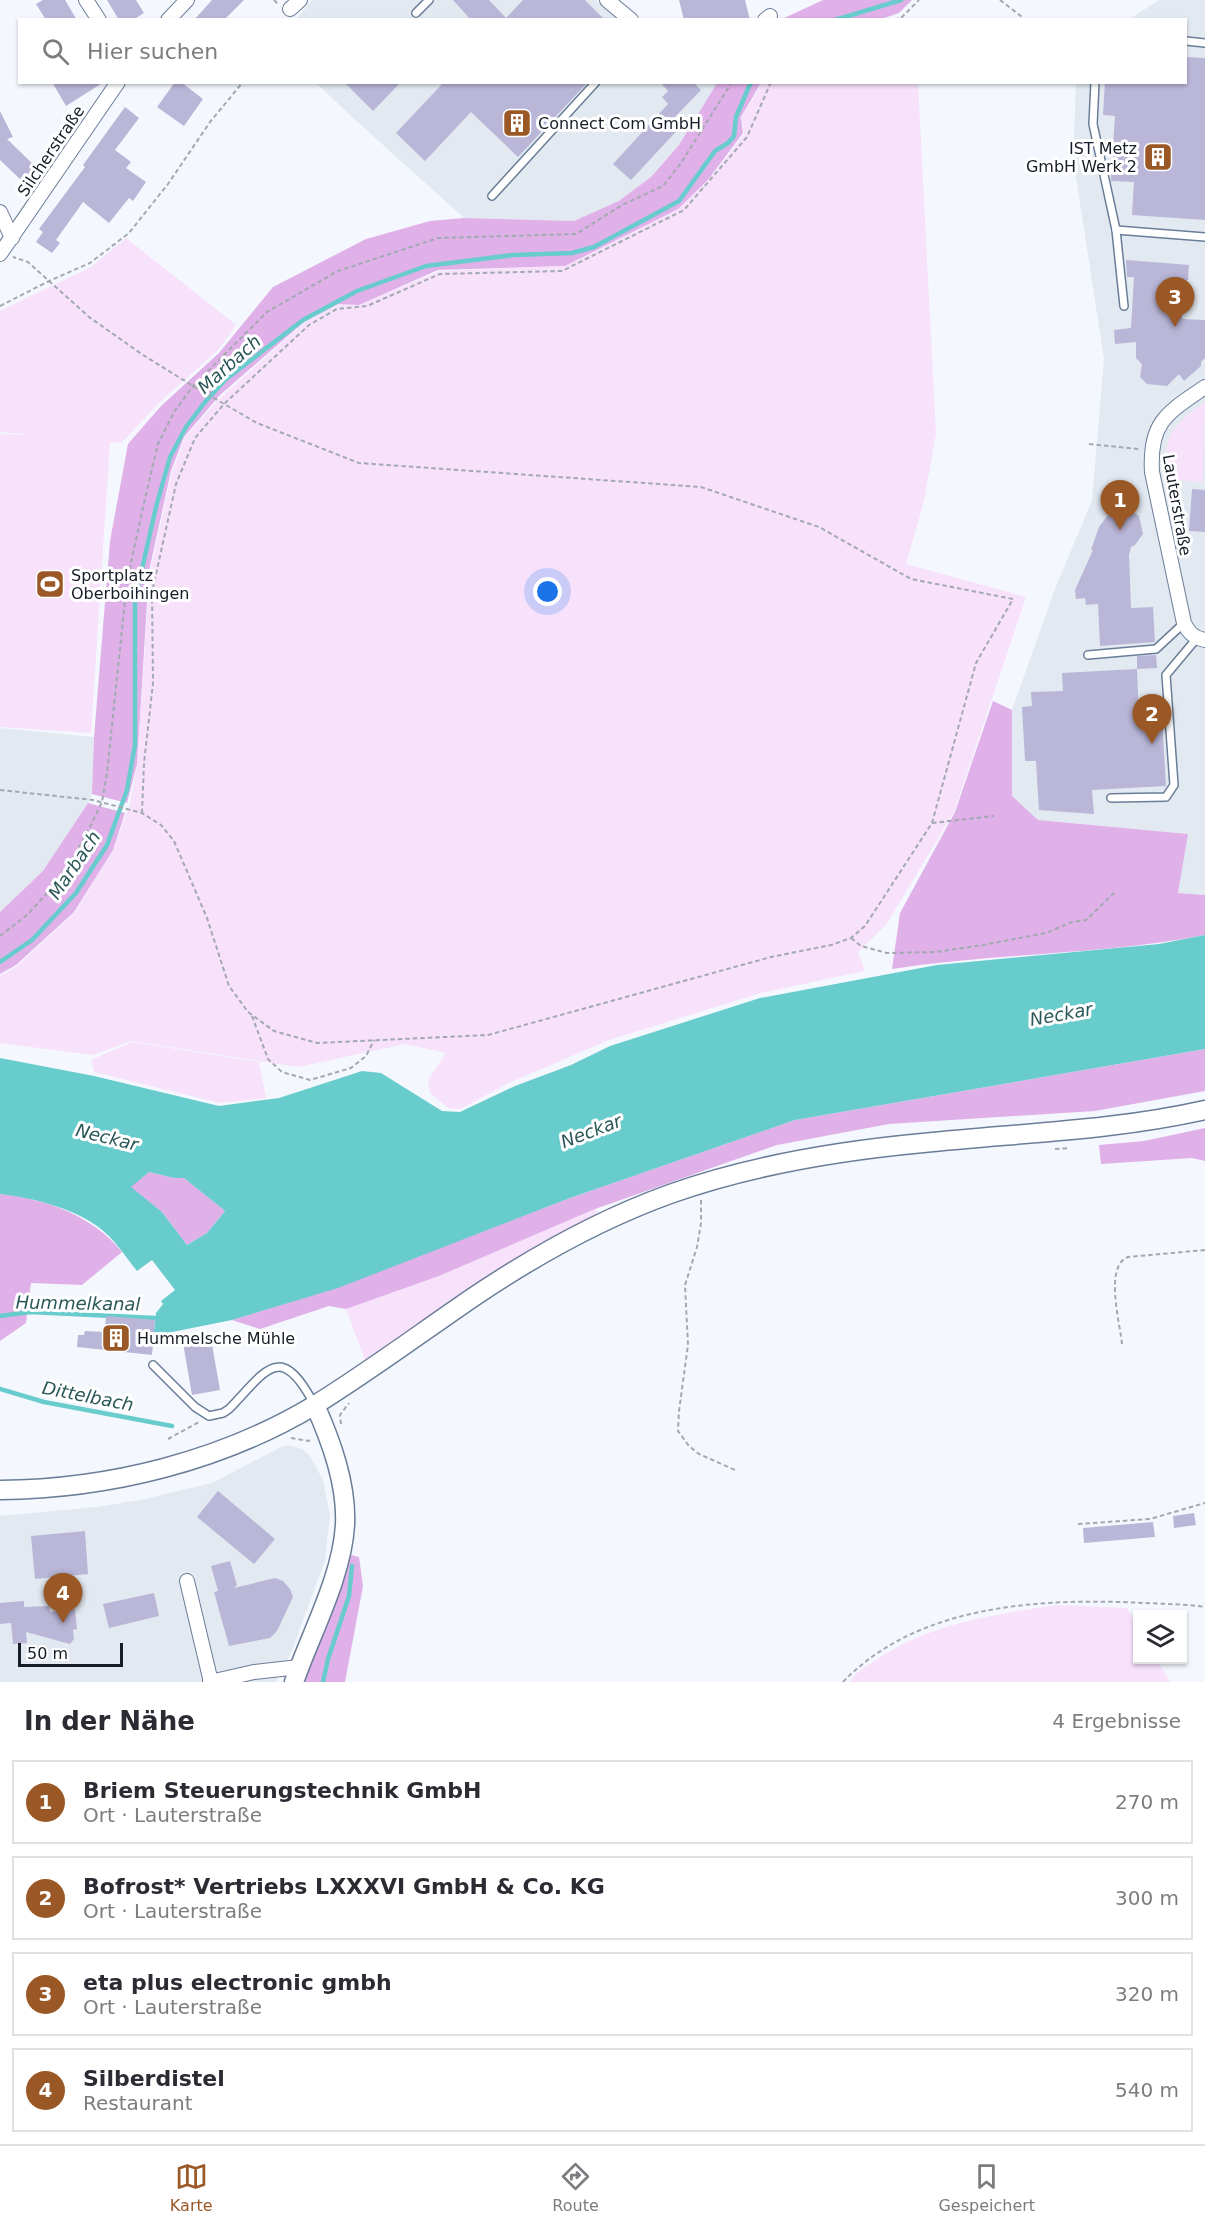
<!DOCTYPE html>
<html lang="de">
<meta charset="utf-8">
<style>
body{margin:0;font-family:"DejaVu Sans",sans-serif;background:#f2f2f3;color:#2b2b33}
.controls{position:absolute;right:18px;bottom:18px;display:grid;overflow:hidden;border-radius:0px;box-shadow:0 2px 4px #0004}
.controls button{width:54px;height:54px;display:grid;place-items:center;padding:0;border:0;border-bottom:2px solid #e1e1e2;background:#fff;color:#2b2b33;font:30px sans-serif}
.scale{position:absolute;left:18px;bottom:15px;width:105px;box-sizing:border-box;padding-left:6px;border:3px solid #161d28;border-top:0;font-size:16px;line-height:21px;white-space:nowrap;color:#161d28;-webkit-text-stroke:4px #fff;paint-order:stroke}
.you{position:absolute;left:548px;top:592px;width:21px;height:21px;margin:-15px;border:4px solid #fff;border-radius:50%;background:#1a73e8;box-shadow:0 0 0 9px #1a73e833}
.badge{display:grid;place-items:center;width:39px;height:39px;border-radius:50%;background:#9b5827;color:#fff;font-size:20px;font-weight:700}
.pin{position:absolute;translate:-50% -50px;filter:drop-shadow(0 2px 3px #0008)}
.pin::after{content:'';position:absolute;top:32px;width:21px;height:18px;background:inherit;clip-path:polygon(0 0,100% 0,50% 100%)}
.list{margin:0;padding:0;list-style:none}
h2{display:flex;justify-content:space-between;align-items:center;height:78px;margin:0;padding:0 24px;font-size:26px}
h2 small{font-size:20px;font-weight:400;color:#7c7c81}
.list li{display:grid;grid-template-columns:39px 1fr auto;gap:18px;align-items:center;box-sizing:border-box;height:84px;margin:0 12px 12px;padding:0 12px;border:2px solid #e1e1e2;border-radius:0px}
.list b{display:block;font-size:22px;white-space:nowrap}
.list p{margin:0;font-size:20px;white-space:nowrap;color:#7c7c81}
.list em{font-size:20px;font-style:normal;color:#7c7c81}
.icon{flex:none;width:33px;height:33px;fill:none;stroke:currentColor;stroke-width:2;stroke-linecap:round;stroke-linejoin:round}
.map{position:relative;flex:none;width:1205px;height:1682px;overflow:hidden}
.search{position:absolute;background:#fff;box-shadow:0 2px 4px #0004;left:18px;right:18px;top:18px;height:66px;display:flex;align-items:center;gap:15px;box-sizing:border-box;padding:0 21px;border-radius:0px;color:#7c7c81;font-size:22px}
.sheet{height:462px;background:#fff}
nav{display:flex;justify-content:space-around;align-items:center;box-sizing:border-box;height:84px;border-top:2px solid #e1e1e2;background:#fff;font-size:16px;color:#7c7c81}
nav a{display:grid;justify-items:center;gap:3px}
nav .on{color:#9b5827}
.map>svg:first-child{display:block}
.built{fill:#e3e9f1}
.green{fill:#f7e1fb}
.forest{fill:#e0b0e9}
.water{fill:#68cccd;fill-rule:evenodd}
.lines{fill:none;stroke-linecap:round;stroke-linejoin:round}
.stream{stroke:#68cccd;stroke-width:4.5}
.building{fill:#bab6d8}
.service-casing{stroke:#6a7d98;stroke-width:10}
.minor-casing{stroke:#6a7d98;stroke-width:16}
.tertiary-casing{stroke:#6a7d98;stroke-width:21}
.path{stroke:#a3a9b0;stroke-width:2;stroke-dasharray:4.5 3;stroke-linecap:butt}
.service{stroke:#fff;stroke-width:7}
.minor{stroke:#fff;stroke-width:14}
.tertiary{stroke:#fff;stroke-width:18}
.labels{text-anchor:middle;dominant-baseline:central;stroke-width:6;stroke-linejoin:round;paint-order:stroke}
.poi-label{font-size:16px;fill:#161d28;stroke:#fff;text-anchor:start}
.street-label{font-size:16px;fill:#161d28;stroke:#fff}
.water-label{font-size:18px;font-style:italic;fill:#2a5758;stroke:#fff}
</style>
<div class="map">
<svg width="1205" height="1682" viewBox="0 0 1205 1682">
<rect width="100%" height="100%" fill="#f4f8fe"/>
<g class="built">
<polygon points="312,0 596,0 620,19 296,20"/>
<polygon points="1159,0 1205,0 1205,895 1178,893 1187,834 1038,820 1012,796 1012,710 1055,589 1092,500 1104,359 1073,158 1076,83 1186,82 1186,20 1130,19"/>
<polygon points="316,83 717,83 679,145 651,177 620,201 574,221 464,218 351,116"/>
<polygon points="0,728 94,737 92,794 88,803 43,871 0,912"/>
<polygon points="288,1445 302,1449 310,1456 323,1480 330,1515 325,1561 291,1653 276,1682 0,1682 0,1516 97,1507 145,1499 212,1483 281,1447"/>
</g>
<g class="green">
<polygon points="763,82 918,83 936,434 924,501 906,564 1026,597 954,812 886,925 858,952 865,971 761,993 609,1040 509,1083 460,1109 448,1108 430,1093 428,1080 446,1053 405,1044 298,1067 131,1041 93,1055 0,1043 0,976 17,966 75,912 113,850 130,804 137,764 150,571 172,473 185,437 221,397 305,322 338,304 359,305 439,271 565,266 678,209 709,180 744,134 742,117"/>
<polygon points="126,238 236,325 218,350 161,401 121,443 110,442 91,733 0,727 0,434 33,435 0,432 0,311 91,267"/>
<path d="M1205,402L1203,482L1169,480C1160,439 1172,425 1205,402Z"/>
<polygon points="132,1042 259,1062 266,1098 220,1103 94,1072 91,1060"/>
<polygon points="595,1209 600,1215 457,1301 365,1360 346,1309 439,1276"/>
<path d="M1056,1605L1127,1608L1137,1627L1138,1660H1157L1170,1682H850C854,1674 862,1669 870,1664C927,1623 989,1616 1056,1605Z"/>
</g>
<g class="forest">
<polygon points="823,0 912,0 899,13 881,19 782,19"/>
<polygon points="717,83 761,83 741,117 743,133 708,180 678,209 565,266 438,270 359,305 338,304 304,322 220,395 184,437 171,471 149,571 137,764 127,803 92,794 94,737 110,541 128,444 161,406 219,353 273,287 366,239 430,221 464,218 574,221 619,201 651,177 679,145"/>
<path d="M993,701L1012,710V796L1038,820L1188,834L1178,893L1205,895V935C1102,955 996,953 892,969L900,913L955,812Z"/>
<polygon points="88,803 125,813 113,850 74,912 16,965 0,974 0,912 43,871"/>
<polygon points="1205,1049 1205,1091 1095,1111 889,1124 777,1145 595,1209 439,1276 346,1309 329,1306 260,1329 232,1320 338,1287 570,1198 795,1120"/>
<polygon points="1205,1128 1205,1161 1192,1158 1101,1164 1099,1145 1144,1141"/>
<polygon points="149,1172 174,1178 184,1178 225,1211 207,1233 187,1245 162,1212 130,1187"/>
<path d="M0,1194C46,1199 92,1215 122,1252L82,1285L31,1283L26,1323L0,1341Z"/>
<polygon points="351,1555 359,1557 363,1586 345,1682 305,1682 310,1663"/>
</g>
<path class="water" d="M1205,935V1049L795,1120L570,1198L338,1288L232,1320L172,1332L153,1340L156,1313L163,1304L161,1301L175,1290L152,1260L137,1271C125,1256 113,1237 97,1226C70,1207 32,1198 0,1194V1058L94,1076L219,1106L279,1098L362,1071L381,1073L442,1111L460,1112L515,1086L571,1065L610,1046L760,998L937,965L1159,944ZM149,1172L174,1178H184L225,1211L207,1233L187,1245L162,1212L131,1187Z"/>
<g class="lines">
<g class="stream">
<polyline points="835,20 901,0"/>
<polyline points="0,962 32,940 76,893 107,845 127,790 135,745 135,600 156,507 170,457 186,427 205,402 225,380 303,320 357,291 426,266 513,255 572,253 594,247 679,201 715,151 728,143 734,136 736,117 751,82"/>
<polyline points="0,1316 30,1312 155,1318"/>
<polyline points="0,1389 44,1402 172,1426"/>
<polyline points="323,1682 328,1659 349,1596 352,1566"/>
</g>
</g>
<g class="building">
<polygon points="43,0 65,0 77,20 46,20 36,4"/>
<polygon points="107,0 136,0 144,13 133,20 119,20"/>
<polygon points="212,0 244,0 224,20 194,20"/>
<polygon points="453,0 489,0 506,18 523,0 585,0 605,20 471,20"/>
<polygon points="679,0 745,0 750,20 684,20"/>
<polygon points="1185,57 1205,58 1205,220 1132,215 1134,182 1111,181 1111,178 1115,116 1103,115 1105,82 1185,82"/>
<polygon points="52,82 104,82 66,106"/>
<polygon points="175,82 181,82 203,99 184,126 157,107"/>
<polygon points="344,82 401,82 373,111"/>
<polygon points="444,82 588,82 518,157 471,112 425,161 396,133"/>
<polygon points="660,82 693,82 701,90 675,117 683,124 631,180 613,164 668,104 662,97 668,91"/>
<polygon points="125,107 139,118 115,150 131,162 126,168 146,182 133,201 129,198 109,223 83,202 56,240 60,243 52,253 36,242 43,232 39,229 85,167 83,165"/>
<polygon points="0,111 13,137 7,139 37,168 23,182 0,160"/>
<polygon points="1126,260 1189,265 1188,280 1184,280 1182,319 1205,320 1205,358 1201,362 1201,366 1184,381 1179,374 1167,386 1147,384 1140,377 1142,364 1136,358 1136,342 1115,344 1114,330 1131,328 1134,277 1127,277"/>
<polygon points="1192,489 1205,490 1205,532 1189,531"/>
<polygon points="1126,507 1139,516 1143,534 1135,545 1131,547 1129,555 1131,608 1153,607 1155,642 1100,646 1098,604 1086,605 1085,598 1076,599 1075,590 1093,550 1091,550 1099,527 1111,511"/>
<polygon points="1156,655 1157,668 1137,669 1137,656"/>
<polygon points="1137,669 1139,721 1162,719 1166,786 1092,790 1094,814 1039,810 1036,761 1025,761 1022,707 1032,706 1031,692 1063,691 1062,673"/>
<polygon points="106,1316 155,1320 152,1355 77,1347 78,1335 84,1335 85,1331 105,1332"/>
<polygon points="210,1333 220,1390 192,1395 182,1337"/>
<polygon points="218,1491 275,1539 254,1564 197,1517"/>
<polygon points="1194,1513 1196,1525 1174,1528 1173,1516"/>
<polygon points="1153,1522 1155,1537 1084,1543 1083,1528"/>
<polygon points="85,1531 88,1574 35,1579 31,1536"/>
<polygon points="230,1561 237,1585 234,1588 275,1578 283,1581 290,1589 293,1597 277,1631 270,1638 229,1646 214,1592 218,1591 211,1566"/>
<polygon points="154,1593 159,1616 109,1628 103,1604"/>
<polygon points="24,1601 24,1607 49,1606 50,1612 75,1609 77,1629 73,1630 74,1639 70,1644 26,1632 27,1643 13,1644 11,1623 0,1624 0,1603"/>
</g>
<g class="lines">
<g class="service-casing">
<g id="service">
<polyline points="416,13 429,0"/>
<polyline points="1186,41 1205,43"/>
<polyline points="1095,82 1093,124 1116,230 1124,306"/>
<polyline points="492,196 596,82"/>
<polyline points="1116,230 1205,237"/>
<polyline points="1088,655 1156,649 1184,623"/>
<polyline points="1111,798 1166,797 1174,785 1166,675 1197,638"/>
<path d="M153,1365L195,1407L209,1416L223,1413L229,1409C266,1371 280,1340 314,1404"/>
</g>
</g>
<g class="minor-casing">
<g id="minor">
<polyline points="86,0 99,20"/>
<polyline points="607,0 631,20"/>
<polyline points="290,9 300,0"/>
<polyline points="168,20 187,0"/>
<polyline points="765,20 770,16"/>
<polyline points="0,212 12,238"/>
<polyline points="0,254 118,82"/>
<path d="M1205,387C1167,413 1149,422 1152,472L1184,623C1189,633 1194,638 1205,640"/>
<polyline points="187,1581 211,1682"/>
<polyline points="210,1682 254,1672 299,1667"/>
</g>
</g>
<g class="tertiary-casing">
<g id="tertiary">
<path d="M0,1490C109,1489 222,1461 315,1405C370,1371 422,1332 475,1296C536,1255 601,1219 670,1194C751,1165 837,1151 923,1143C1017,1133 1112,1131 1205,1110"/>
<path d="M294,1682C311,1633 342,1577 345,1525C347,1484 331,1441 315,1405"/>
</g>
</g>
<g class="path">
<polyline points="274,0 279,5"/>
<polyline points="1000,0 1026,20"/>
<polyline points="894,20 902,17 919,0"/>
<polyline points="0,306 49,281 90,263 129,233 168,184 210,122 243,82"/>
<polyline points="1089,444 1139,449"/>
<polyline points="0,790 93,800 142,813 161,825 174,841 207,918 229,986 248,1012 274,1031 317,1043 488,1035 771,957 831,945 851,938 865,926 932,823 976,663 1013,599 911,579 819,527 701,487 359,463 257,423 193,386 143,355 89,317 28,262 13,257"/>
<polyline points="142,813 144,763 153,683 152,592 176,484 195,438 224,404 309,325 337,309 367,306 440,274 562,271 684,210 747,137 771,82"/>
<polyline points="932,823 994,816"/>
<polyline points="0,936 27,915 61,878 85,837 102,802 107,773 127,581 146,494 158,444 174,412 193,386 267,312 338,271 438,238 576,234 622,205 663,186 681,163 732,82"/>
<polyline points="851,938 861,946 887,953 936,952 983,945 1046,933 1072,922 1086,920 1116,891"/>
<polyline points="252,1016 268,1059 282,1072 310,1080 351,1068 366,1056 374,1040"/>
<polyline points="1055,1149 1070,1148"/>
<polyline points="701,1200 701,1223 697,1247 685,1285 688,1345 679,1411 678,1431 689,1446 699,1454 735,1470"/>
<path d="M1122,1344C1120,1323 1104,1266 1128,1257L1205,1250"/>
<polyline points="341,1424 340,1415 349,1403"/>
<polyline points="291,1438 308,1441 311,1440"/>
<polyline points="168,1439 199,1422"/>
<polyline points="1078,1524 1150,1519 1205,1503"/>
<path d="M843,1682C919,1603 1043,1598 1145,1603C1165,1604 1185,1604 1205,1607"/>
</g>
<use href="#service" class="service"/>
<use href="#minor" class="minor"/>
<use href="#tertiary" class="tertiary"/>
</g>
<defs>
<g id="building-square" transform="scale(1.5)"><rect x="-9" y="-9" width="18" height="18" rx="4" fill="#9b5827" stroke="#fff"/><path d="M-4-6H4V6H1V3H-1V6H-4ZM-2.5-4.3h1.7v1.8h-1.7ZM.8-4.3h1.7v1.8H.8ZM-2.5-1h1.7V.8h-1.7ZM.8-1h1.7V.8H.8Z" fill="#fff"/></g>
<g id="stadium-square" transform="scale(1.5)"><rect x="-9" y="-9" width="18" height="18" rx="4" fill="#9b5827" stroke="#fff"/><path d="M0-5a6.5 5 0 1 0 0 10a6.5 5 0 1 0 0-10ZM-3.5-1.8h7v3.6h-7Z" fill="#fff"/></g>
</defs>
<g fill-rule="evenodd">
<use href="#building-square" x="517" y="123"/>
<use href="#building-square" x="1158" y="157"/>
<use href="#stadium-square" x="50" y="584"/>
<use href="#building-square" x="116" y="1338"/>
</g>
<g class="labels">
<g class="poi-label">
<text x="538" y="123">Connect Com GmbH</text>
<text x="1137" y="148" text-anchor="end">IST Metz<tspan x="1137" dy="18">GmbH Werk 2</tspan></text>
<text x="71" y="575">Sportplatz<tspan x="71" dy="18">Oberboihingen</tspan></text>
<text x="137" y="1338">Hummelsche Mühle</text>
</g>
<g class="street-label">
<text transform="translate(51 151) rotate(-56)">Silcherstraße</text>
<text transform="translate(1177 505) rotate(80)">Lauterstraße</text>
</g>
<g class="water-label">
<text transform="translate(229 364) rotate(-42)">Marbach</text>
<text transform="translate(74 865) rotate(-56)">Marbach</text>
<text transform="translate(1061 1014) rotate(-10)">Neckar</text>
<text transform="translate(591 1131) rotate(-21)">Neckar</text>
<text transform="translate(107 1137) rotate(14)">Neckar</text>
<text transform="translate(78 1303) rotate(1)">Hummelkanal</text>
<text transform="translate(88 1396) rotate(11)">Dittelbach</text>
</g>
</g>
</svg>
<div class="controls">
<button><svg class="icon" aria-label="layers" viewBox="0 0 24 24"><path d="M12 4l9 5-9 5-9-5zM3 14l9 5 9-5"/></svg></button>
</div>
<div class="scale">50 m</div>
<div class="you"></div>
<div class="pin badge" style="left:1120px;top:530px">1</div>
<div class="pin badge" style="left:1152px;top:744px">2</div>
<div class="pin badge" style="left:1175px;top:327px">3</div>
<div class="pin badge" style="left:63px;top:1623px">4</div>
<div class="search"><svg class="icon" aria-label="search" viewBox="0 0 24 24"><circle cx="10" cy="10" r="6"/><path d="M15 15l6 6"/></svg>Hier suchen</div>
</div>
<section class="sheet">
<h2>In der Nähe<small>4 Ergebnisse</small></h2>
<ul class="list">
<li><span class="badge">1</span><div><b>Briem Steuerungstechnik GmbH</b><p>Ort · Lauterstraße</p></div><em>270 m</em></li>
<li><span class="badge">2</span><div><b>Bofrost* Vertriebs LXXXVI GmbH &amp; Co. KG</b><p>Ort · Lauterstraße</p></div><em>300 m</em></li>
<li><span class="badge">3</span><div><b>eta plus electronic gmbh</b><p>Ort · Lauterstraße</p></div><em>320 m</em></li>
<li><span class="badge">4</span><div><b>Silberdistel</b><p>Restaurant</p></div><em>540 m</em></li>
</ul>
</section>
<nav>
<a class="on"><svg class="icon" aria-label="map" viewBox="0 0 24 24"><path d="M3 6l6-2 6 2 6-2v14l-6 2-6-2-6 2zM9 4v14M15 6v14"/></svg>Karte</a>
<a><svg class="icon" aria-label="directions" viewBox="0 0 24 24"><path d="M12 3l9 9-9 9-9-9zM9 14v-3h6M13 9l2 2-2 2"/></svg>Route</a>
<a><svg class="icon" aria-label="saved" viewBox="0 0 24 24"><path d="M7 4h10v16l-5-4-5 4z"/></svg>Gespeichert</a>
</nav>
